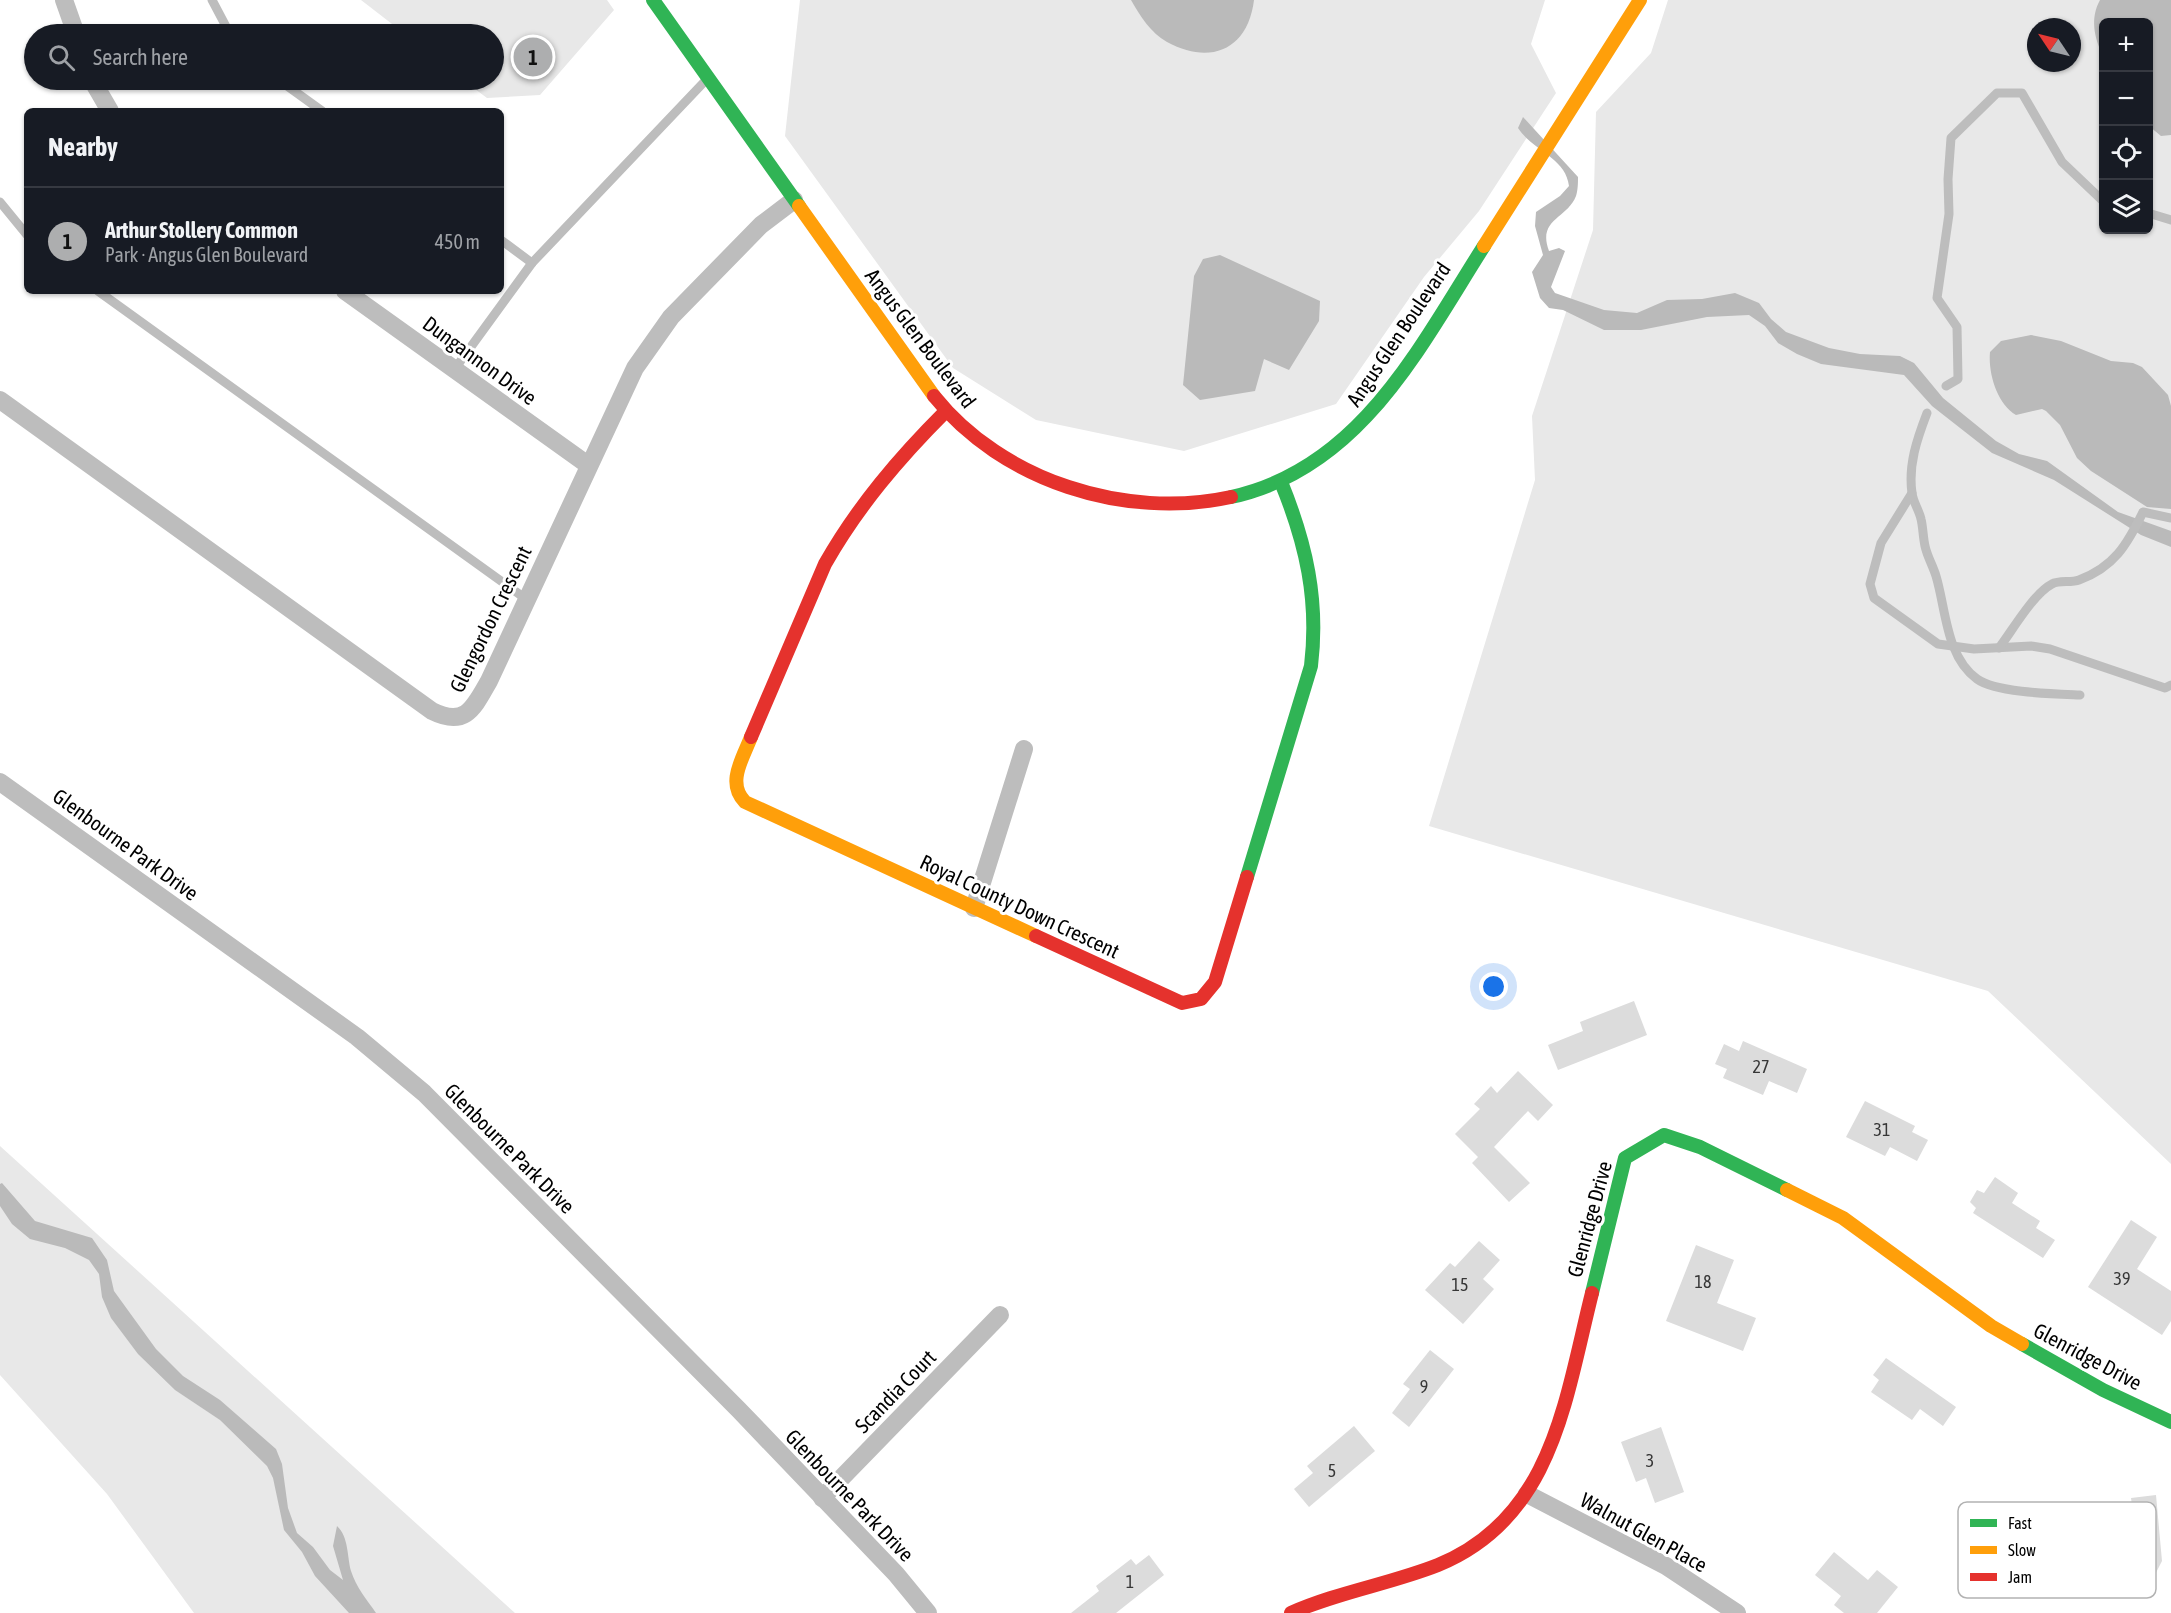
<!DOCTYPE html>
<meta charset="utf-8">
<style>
body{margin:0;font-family:"Asap Condensed",sans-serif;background:#242831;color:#f1f3f6}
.controls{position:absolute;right:18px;top:18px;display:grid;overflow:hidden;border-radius:9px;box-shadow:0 2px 4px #0004}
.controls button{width:54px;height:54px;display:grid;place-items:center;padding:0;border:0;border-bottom:2px solid #363941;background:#171b24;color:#f1f3f6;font:30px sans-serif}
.compass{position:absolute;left:2027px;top:18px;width:54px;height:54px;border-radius:50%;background:#171b24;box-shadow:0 2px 4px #0004;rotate:305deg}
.you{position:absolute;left:1494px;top:987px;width:21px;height:21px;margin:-15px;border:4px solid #fff;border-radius:50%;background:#1a73e8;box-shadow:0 0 0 9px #1a73e833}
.badge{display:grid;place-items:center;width:39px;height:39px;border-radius:50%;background:#adaeaf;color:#111;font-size:20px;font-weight:700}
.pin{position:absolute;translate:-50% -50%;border:3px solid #fff;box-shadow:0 2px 6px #0006}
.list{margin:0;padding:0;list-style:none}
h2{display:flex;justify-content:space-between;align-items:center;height:78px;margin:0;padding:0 24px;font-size:26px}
h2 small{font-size:20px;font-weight:400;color:#9ea1a6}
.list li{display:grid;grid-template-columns:39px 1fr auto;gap:18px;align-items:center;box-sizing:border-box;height:108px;padding:0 24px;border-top:2px solid #363941}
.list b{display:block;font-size:22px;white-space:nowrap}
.list p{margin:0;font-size:20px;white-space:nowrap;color:#9ea1a6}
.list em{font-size:20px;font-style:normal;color:#9ea1a6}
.icon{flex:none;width:33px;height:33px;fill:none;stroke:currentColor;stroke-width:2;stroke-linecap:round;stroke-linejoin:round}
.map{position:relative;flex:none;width:2171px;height:1613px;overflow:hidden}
.search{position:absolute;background:#171b24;box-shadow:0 2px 4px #0004;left:24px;top:24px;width:480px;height:66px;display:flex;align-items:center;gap:15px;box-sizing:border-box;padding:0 21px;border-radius:33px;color:#9ea1a6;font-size:22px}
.panel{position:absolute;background:#171b24;box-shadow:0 2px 4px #0004;left:24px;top:108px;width:480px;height:186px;border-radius:9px}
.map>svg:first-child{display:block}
.green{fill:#e8e8e8;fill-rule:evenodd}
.water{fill:#bababa}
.building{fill:#dcdcdc}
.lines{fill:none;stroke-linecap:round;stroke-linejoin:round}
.lane{stroke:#bdbdbd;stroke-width:9}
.street{stroke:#bdbdbd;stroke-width:18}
.fast{stroke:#30b455;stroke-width:14}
.slow{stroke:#ff9f0a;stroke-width:14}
.jam{stroke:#e5322d;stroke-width:14}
.labels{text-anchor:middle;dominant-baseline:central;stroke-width:6;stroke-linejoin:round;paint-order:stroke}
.number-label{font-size:18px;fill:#373737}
.street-label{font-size:21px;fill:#000;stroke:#fff}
.key{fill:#fff;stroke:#b2b2b2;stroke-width:1.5}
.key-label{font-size:16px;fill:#000}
</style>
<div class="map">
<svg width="2171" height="1613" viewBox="0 0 2171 1613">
<rect width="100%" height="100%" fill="#fff"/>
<g class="green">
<polygon points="361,0 607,0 614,10 540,95 487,98 463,80 494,80 494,34 405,34"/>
<polygon points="800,0 1545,0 1531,44 1556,93 1479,211 1424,277 1336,404 1184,451 1036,420 953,368 785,136"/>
<path d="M1668,0H2171V1164L1988,991L1429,826L1535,480L1532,416L1593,230L1596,112L1651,53ZM2104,22H2148V230H2104ZM2036,27H2072V63H2036Z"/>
<polygon points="0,1146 515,1613 194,1613 107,1494 0,1375"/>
</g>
<g class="water">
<path d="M1131,0H1254C1248,49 1211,66 1167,42C1151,33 1140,16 1131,0Z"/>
<path d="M2100,0H2171V135L2161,136L2149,126L2148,22H2104L2103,56C2094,37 2090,18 2100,0Z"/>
<path d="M1523,117L1578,177C1578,182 1578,190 1576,196C1567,219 1537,219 1549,251L1559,248L1565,251L1551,287L1555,293L1604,310L1637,313L1667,300L1702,299L1735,293L1759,303L1771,319L1786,332L1829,348L1860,354L1900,356L1914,363L1943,398L1996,441L2019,454L2047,461L2118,512L2171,531V547L2141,535L2054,480L1992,453L1932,406L1904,375L1821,364L1797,354L1778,343L1765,326L1749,315L1707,317L1641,330H1604L1563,310L1549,308L1540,298L1532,272L1543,255L1535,226L1536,212L1560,196L1569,186C1566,158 1533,151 1518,128Z"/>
<polygon points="1220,255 1320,301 1319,321 1289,370 1264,359 1255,391 1200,400 1183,385 1194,276 1203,259"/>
<path d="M2031,335L2061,341L2111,361L2133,363L2142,367L2168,395L2171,406V509L2147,507L2091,471L2077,458L2060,425L2046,411L2042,409L2016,415C1997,404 1988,373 1990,352L2001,341Z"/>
<path d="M2,1183L35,1221L92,1238L107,1260L114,1291L156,1349L183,1376L220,1400L276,1449L282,1464L288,1508L297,1533L313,1547L330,1570L343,1580L333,1546L337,1526C349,1537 347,1557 351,1571C356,1587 367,1600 376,1613H349L315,1576L302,1552L284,1530L273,1478L267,1466L220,1420L175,1390L138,1354L111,1318L102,1297L99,1274L89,1260L65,1248L30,1239L12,1224L0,1206V1184Z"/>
</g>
<g class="building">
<polygon points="1634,1001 1647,1035 1558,1070 1548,1045 1583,1031 1580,1022"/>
<polygon points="1743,1041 1807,1069 1797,1093 1769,1081 1763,1095 1723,1078 1727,1069 1715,1064 1724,1044 1739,1051"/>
<polygon points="1518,1071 1553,1105 1538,1121 1528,1111 1494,1147 1530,1183 1509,1202 1472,1163 1478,1157 1455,1134 1480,1109 1474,1104 1491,1086 1497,1093"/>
<polygon points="1865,1101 1915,1126 1912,1132 1928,1140 1917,1161 1890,1147 1885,1156 1846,1137"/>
<polygon points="1995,1177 2018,1193 2012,1203 2040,1221 2036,1228 2055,1240 2043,1258 1973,1213 1976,1208 1970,1202 1977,1190 1984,1193"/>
<polygon points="2131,1220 2157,1237 2137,1269 2171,1291 2171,1321 2162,1335 2088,1287"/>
<polygon points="1479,1241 1500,1260 1483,1279 1494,1289 1463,1324 1425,1290 1450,1263 1455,1267"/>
<polygon points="1696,1245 1734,1260 1717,1303 1756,1318 1743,1351 1666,1321"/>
<polygon points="1430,1350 1454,1369 1409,1427 1392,1413 1410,1389 1403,1384"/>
<polygon points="1886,1358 1956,1407 1943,1426 1920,1409 1912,1420 1871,1392 1879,1380 1873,1375"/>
<polygon points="1354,1426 1375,1451 1309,1507 1294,1489 1313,1473 1307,1466"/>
<polygon points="1661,1427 1684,1492 1655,1503 1646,1478 1636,1482 1621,1442"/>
<polygon points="2156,1495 2162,1561 2144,1596 2122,1584 2130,1570 2123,1507 2132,1505 2131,1498"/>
<polygon points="1834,1552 1868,1580 1877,1570 1898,1587 1877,1613 1844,1613 1834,1605 1841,1596 1815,1575"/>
<polygon points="1149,1555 1164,1575 1116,1613 1071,1613 1099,1591 1096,1586 1131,1559 1136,1565"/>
</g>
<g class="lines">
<g class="lane">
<polyline points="212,0 230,34"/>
<polyline points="279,80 322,111"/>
<polyline points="0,202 27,235"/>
<polyline points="2148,213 2171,220"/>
<polyline points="501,240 532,263"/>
<polyline points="98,291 526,599"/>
<polyline points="454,370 532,263 706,80"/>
<polyline points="1946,386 1958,379 1957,327 1937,298 1949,214 1948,179 1951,138 1997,93 2022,93 2062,162 2104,202"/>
<path d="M1927,413C1917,439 1908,465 1912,493C1913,502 1919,510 1921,519C1923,527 1923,537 1925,546C1927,556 1933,566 1936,576C1946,609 1946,657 1977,679C1996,693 2056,694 2080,695"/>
<polyline points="1912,493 1881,543 1870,584 1874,598 1938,644 1974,649 2031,646 2050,649 2165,688 2171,685"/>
<path d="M1999,648C2012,631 2033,594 2052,584C2059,580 2071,583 2079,580C2114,567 2127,545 2143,512L2171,518"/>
</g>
<g class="street">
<polyline points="64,0 76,34"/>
<polyline points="92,80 110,111"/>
<polyline points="345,291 588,465"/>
<path d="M0,400L432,711C466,728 474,707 489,681L635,368L671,317L761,225L794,200"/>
<polyline points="0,782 357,1037 424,1093 739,1410 896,1574 928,1613"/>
<polyline points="974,908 1024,749"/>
<polyline points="1527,1494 1666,1566 1737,1613"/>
<polyline points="822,1498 1000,1315"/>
</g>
<g class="fast">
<polyline points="653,0 799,206"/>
<path d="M1231,497C1360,469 1419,348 1484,246"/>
<path d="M1247,877L1311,666C1319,600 1306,543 1281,482"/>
<polyline points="1592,1293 1625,1158 1664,1135 1700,1147 1787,1190"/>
<polyline points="2022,1344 2103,1390 2171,1422"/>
</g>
<g class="slow">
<polyline points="799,206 934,396"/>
<polyline points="1484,246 1640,0"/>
<path d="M751,737C743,758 726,783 745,802L1036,936"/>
<polyline points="1787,1190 1843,1218 1991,1326 2022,1344"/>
</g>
<g class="jam">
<path d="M934,396C1002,481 1125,520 1231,497"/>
<path d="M751,737L825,564C858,506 899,458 946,411"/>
<polyline points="1036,936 1182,1003 1201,999 1215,982 1247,877"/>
<path d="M1291,1613C1338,1592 1390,1584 1438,1565C1553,1518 1565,1400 1592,1293"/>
</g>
</g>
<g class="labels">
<g class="number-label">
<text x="1761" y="1066">27</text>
<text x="1882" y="1129">31</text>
<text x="2122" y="1278">39</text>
<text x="1703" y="1281">18</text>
<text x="1460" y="1284">15</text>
<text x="1424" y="1386">9</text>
<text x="1650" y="1460">3</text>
<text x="1332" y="1470">5</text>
<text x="1130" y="1581">1</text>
</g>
<g class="street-label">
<text transform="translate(1398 334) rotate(-56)">Angus Glen Boulevard</text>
<text transform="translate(921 338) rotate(53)">Angus Glen Boulevard</text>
<text transform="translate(480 360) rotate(36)">Dungannon Drive</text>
<text transform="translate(490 619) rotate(-64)">Glengordon Crescent</text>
<text transform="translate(126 844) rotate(36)">Glenbourne Park Drive</text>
<text transform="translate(1020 906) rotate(25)">Royal County Down Crescent</text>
<text transform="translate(510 1148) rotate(45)">Glenbourne Park Drive</text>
<text transform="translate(1589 1219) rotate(-75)">Glenridge Drive</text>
<text transform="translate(2088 1356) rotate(28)">Glenridge Drive</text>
<text transform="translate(895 1391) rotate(-46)">Scandia Court</text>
<text transform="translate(850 1495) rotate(46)">Glenbourne Park Drive</text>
<text transform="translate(1644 1532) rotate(29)">Walnut Glen Place</text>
</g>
</g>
<rect x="1958" y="1502" width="198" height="96" rx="9" class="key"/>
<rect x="1970" y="1519" width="27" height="8" fill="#30b455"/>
<rect x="1970" y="1546" width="27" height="8" fill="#ff9f0a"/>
<rect x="1970" y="1573" width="27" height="8" fill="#e5322d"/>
<g class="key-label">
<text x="2008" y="1529">Fast</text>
<text x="2008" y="1556">Slow</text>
<text x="2008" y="1583">Jam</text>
</g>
</svg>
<div class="controls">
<button>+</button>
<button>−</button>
<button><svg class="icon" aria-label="locate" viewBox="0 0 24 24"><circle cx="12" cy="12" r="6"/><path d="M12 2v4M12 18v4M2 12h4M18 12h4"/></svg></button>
<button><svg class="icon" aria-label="layers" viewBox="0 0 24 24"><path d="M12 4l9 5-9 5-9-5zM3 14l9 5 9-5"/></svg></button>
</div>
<svg class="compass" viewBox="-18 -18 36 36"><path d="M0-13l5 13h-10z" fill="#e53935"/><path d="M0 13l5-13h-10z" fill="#9ea1a6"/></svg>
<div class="you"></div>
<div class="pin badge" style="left:533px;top:57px">1</div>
<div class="search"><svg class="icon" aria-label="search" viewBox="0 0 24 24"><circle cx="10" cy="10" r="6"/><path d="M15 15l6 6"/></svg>Search here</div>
<section class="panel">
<h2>Nearby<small></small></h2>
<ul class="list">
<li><span class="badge">1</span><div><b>Arthur Stollery Common</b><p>Park · Angus Glen Boulevard</p></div><em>450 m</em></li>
</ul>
</section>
</div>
